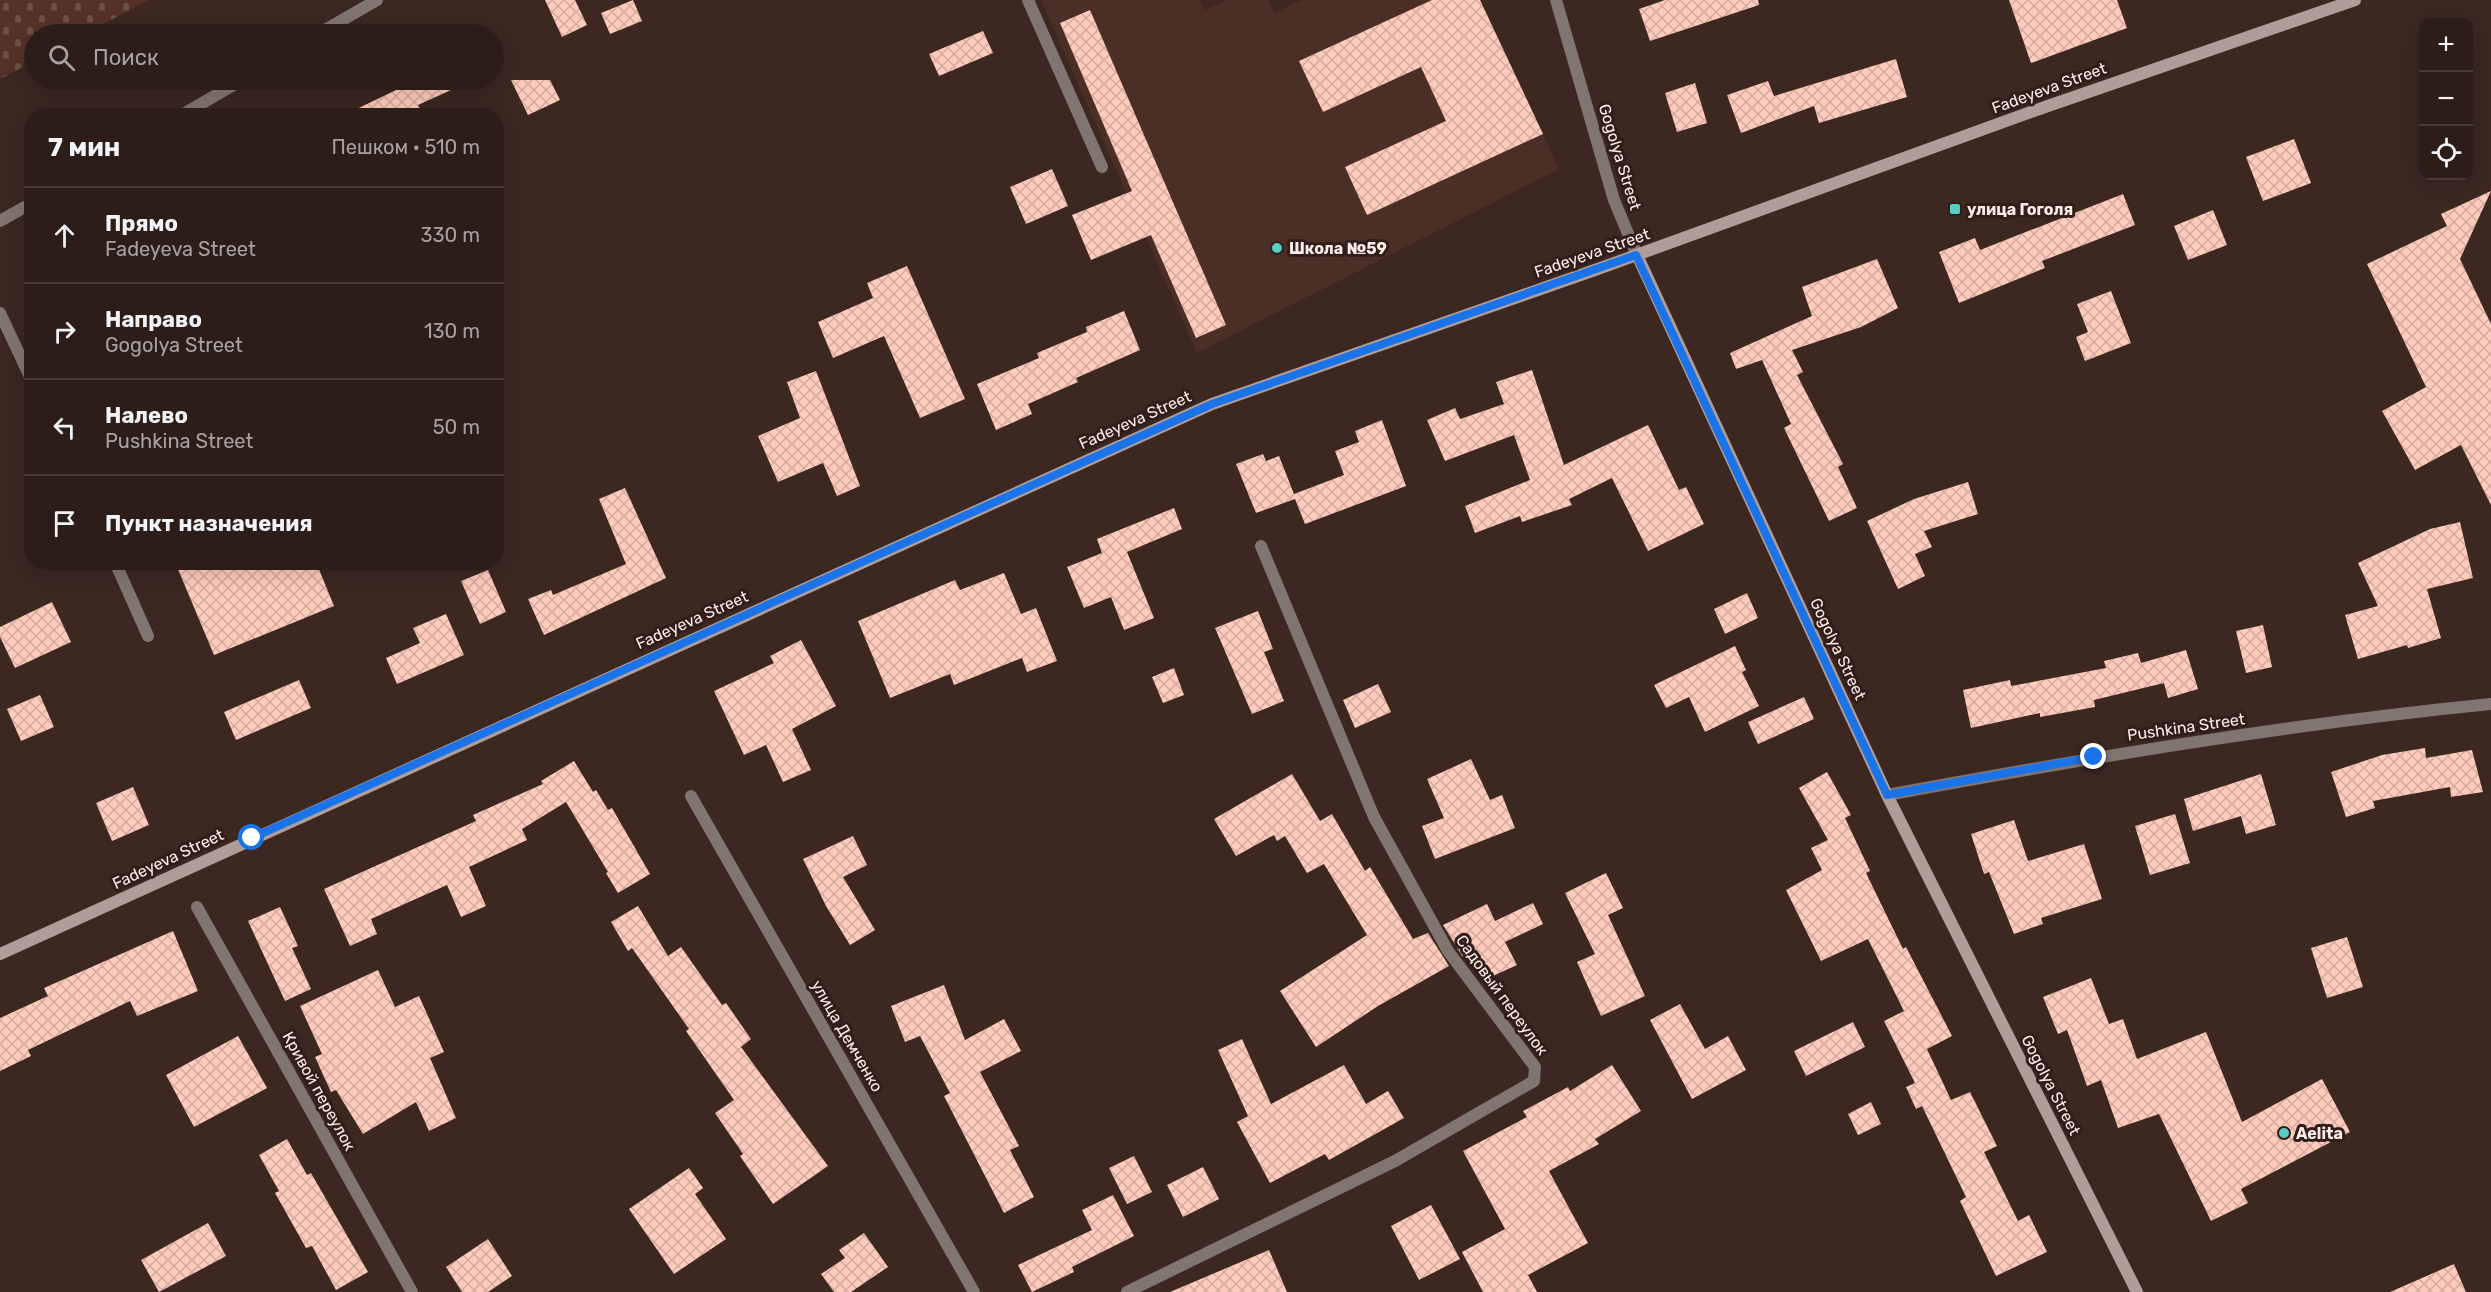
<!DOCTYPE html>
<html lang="ru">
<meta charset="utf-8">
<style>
body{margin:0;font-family:Rubik,sans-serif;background:#352622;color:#f1f3f6}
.controls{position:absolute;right:18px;top:18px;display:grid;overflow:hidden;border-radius:12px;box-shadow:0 6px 24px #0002}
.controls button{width:54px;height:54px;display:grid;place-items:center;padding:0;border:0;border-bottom:2px solid #483b38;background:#2d1d19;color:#f1f3f6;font:30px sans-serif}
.stop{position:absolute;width:18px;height:18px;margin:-14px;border:4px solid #1a73e8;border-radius:50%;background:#fff}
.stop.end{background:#1a73e8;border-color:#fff;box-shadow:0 2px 6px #0008}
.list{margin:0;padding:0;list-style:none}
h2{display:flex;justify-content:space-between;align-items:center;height:78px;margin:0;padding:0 24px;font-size:26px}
h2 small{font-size:20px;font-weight:400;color:#a7a2a2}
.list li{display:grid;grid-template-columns:39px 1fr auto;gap:18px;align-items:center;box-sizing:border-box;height:96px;padding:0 24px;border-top:2px solid #483b38}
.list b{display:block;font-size:22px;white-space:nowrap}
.list p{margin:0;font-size:20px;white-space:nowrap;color:#a7a2a2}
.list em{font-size:20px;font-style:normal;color:#a7a2a2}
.icon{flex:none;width:33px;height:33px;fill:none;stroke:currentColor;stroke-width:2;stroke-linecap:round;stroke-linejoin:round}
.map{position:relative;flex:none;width:2491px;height:1292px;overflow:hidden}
.search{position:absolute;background:#2d1d19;box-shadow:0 6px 24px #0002;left:24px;top:24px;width:480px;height:66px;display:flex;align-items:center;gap:15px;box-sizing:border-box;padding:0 21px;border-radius:33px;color:#a7a2a2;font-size:22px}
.panel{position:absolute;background:#2d1d19;box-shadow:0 6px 24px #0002;left:24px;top:108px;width:480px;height:462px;border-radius:24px}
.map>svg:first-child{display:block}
.built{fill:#4b2f27}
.cemetery{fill:url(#cemetery-stones)}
.building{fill:url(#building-cross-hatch)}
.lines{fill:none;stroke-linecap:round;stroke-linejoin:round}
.minor{stroke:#807571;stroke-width:12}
.tertiary{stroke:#807571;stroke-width:12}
.secondary{stroke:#b09d98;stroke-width:12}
.route{stroke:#1a73e8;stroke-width:8}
.poi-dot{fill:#56cec3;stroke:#321e18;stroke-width:2}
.labels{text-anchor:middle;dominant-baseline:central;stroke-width:6;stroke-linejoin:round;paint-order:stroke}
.street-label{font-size:16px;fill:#fbece8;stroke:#321e18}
.poi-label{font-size:16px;font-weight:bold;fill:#fbece8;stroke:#321e18;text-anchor:start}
</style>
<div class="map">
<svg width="2491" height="1292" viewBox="0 0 2491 1292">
<defs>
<pattern id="cemetery-stones" width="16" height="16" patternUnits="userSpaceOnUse" patternTransform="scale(1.5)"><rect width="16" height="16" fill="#553228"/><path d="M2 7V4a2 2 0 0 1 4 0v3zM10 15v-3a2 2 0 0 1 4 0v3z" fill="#6e5047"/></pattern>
<pattern id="building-cross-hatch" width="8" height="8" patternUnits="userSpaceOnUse" patternTransform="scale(1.5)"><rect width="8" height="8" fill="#ffcbbc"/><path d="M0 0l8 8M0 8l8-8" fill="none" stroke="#d2aa9e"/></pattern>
</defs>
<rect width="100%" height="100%" fill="#3c2721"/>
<polygon class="built" points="1041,0 1199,0 1205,10 1226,0 1268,0 1274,13 1302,0 1480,0 1559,169 1197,353"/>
<polygon class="cemetery" points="0,0 149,0 84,34 34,34 34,61 0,79"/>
<g class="building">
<polygon points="545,0 575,0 587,25 562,37"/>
<polygon points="633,0 642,21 610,34 601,13"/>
<polygon points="1432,0 1480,0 1543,134 1367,215 1345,167 1446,121 1421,67 1323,112 1299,61"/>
<polygon points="1665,0 1758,0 1759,5 1650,41 1639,9"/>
<polygon points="2009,0 2117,0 2127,28 2031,63"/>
<polygon points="1090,10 1226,325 1196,338 1151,235 1091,260 1072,215 1132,191 1060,23"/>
<polygon points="983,31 993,53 939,76 929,54"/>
<polygon points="1896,59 1907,97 1819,123 1814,106 1741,133 1727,95 1768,81 1774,96"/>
<polygon points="417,80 473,80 418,105 424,116 342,116"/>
<polygon points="511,80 550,80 560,100 528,115"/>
<polygon points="1695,83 1707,123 1677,132 1665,93"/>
<polygon points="2294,139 2311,183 2263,201 2246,157"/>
<polygon points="1052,169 1068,206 1026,224 1010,187"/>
<polygon points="2491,191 2460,259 2491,324 2491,505 2461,445 2415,470 2382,411 2426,387 2367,264 2447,226 2441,214"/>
<polygon points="2123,194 2135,225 2042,261 2045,268 1959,303 1939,252 1975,238 1980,250"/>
<polygon points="2213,210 2227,245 2188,260 2174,226"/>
<polygon points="1877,259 1898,308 1861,327 1792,350 1803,372 1797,375 1843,464 1838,467 1857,508 1829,521 1784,428 1791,424 1762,360 1736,369 1730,353 1812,316 1802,287"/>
<polygon points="907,266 965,399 920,418 884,336 833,358 818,322 873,298 867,283"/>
<polygon points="2111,291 2131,343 2085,361 2076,337 2088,332 2077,304"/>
<polygon points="1124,311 1140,350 1076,378 1078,382 1028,404 1032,414 996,430 977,384 1039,358 1037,353 1087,332 1086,327"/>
<polygon points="1532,370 1564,465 1648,425 1679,490 1686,487 1704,524 1648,551 1612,478 1569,499 1572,505 1522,522 1520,516 1475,533 1465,506 1530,480 1514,435 1445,461 1427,420 1455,408 1460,419 1504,404 1496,382"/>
<polygon points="816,371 860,486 837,496 823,463 778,482 758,436 800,418 787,382"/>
<polygon points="1382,420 1406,486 1305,524 1295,499 1256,513 1236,464 1263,454 1266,461 1279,456 1294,494 1344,475 1335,451 1359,442 1355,431"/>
<polygon points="1968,482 1978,514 1924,531 1932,547 1915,554 1925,576 1898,589 1867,521 1914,499"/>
<polygon points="625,488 666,578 544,635 528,599 551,590 553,595 626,564 599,499"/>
<polygon points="1174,508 1182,529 1127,552 1154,618 1124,630 1111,597 1084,608 1067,567 1102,553 1097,539"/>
<polygon points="2460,522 2473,578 2427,589 2441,638 2408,648 2407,645 2358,659 2345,615 2378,606 2358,563 2430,529"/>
<polygon points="175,562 316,562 334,606 214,655"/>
<polygon points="488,570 506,612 480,624 461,581"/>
<polygon points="1004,573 1021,614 1036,608 1057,661 1027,672 1022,658 954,685 950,674 890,698 858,621 955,580 960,590"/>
<polygon points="1747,593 1758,618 1725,634 1714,609"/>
<polygon points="52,602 71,642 15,668 0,637 0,627"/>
<polygon points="1258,611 1273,649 1264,652 1284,701 1252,714 1215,628"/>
<polygon points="446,614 464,655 397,684 386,658 420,643 413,628"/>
<polygon points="2263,625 2272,667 2246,673 2236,631"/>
<polygon points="801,640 836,706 792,729 811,770 783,782 766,745 744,755 714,691 774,663 770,656"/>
<polygon points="1735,646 1746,670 1742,672 1759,706 1705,732 1689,697 1666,708 1654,685"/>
<polygon points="2186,650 2198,689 2168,698 2164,683 2094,700 2095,707 2040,717 2040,713 1971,728 1963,690 2010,680 2011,686 2106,668 2104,661 2138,653 2141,663"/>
<polygon points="1174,668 1184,695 1163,703 1152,677"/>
<polygon points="299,680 311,708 236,740 224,712"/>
<polygon points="1378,684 1391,712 1355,728 1343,700"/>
<polygon points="40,695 54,727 21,741 7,709"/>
<polygon points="1804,697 1814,719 1758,744 1748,722"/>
<polygon points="2425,748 2426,758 2472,750 2483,792 2451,797 2450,787 2373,801 2375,808 2346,817 2331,772 2382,755"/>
<polygon points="1471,759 1490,800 1502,795 1515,828 1435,859 1422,826 1444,818 1427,779"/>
<polygon points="574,761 593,792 596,790 608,810 612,808 650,874 618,893 606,873 608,872 566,802 522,829 527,840 469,867 486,906 461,917 447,885 371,919 377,934 350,946 324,889 476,821 473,815 543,784 541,781"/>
<polygon points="1827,772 1851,815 1845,818 1870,871 1866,873 1903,949 1906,947 1952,1036 1927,1049 1951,1100 1970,1092 1997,1146 1984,1152 2018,1221 2029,1215 2047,1252 1996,1276 1960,1201 1966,1197 1922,1106 1916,1109 1906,1087 1915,1083 1884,1021 1904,1011 1868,939 1821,961 1786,890 1822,870 1811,848 1828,840 1799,788"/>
<polygon points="1292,774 1320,821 1332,814 1365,871 1370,867 1413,939 1428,933 1449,966 1378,1006 1316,1047 1280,991 1367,935 1324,864 1307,873 1285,836 1277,841 1274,835 1236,856 1214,819"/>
<polygon points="2261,774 2276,825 2246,834 2241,816 2193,831 2184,799"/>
<polygon points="133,787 149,825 112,841 96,803"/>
<polygon points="2175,814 2190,863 2150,875 2135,826"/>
<polygon points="2014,820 2028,861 2084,844 2102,899 2041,918 2043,924 2014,934 1989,872 1984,874 1971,834"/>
<polygon points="853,836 867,865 843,877 875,930 850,945 826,906 803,859"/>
<polygon points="1606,873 1623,908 1608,915 1645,996 1601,1016 1577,962 1595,954 1565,893"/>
<polygon points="1533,903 1543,924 1505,942 1517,965 1482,981 1468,954 1463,957 1443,925 1487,904 1495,921"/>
<polygon points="638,906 668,956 681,947 722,1005 726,1003 751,1039 741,1047 828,1166 773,1204 740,1156 743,1154 715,1113 734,1100 686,1031 689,1029 632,948 628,951 611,922"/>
<polygon points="280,907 298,946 292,948 311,989 285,1001 248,921"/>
<polygon points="173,931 198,991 137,1016 130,1001 28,1050 31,1056 0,1071 0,1018 48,996 44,988"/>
<polygon points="2347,937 2363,987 2327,998 2311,948"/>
<polygon points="378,970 395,1007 419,996 444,1052 430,1058 456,1118 429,1131 416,1102 363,1134 336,1090 331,1092 315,1057 322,1054 300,1006"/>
<polygon points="2091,978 2109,1024 2123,1019 2137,1059 2206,1032 2242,1122 2322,1079 2350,1132 2241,1189 2248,1203 2211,1221 2159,1114 2118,1128 2101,1080 2087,1086 2067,1030 2058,1034 2043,997"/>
<polygon points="944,985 965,1040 1004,1019 1021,1051 980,1072 1019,1146 1010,1150 1034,1197 1004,1213 944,1096 950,1093 920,1036 905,1042 891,1006"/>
<polygon points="1680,1004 1705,1049 1728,1036 1746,1070 1692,1099 1650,1020"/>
<polygon points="1853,1022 1865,1047 1806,1076 1794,1051"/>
<polygon points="238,1036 267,1088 194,1127 166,1075"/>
<polygon points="1242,1039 1271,1104 1344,1065 1366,1104 1388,1091 1404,1118 1329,1160 1325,1154 1270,1183 1237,1122 1248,1116 1218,1050"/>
<polygon points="1612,1065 1641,1111 1595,1139 1599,1144 1549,1171 1588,1243 1528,1275 1537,1292 1483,1292 1462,1252 1505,1229 1463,1151 1527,1117 1523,1111 1568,1087 1570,1091"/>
<polygon points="1871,1102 1881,1124 1858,1135 1848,1114"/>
<polygon points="287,1139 307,1175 311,1173 368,1272 336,1290 312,1246 306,1248 275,1193 279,1191 259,1155"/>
<polygon points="1134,1156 1152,1192 1127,1204 1109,1168"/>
<polygon points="1203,1167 1219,1199 1183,1217 1167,1185"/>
<polygon points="689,1168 703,1188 695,1194 726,1239 674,1274 629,1209"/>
<polygon points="1113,1195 1134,1236 1072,1267 1074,1272 1032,1292 1018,1265 1092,1230 1082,1210"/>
<polygon points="1431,1205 1460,1259 1419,1280 1391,1226"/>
<polygon points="208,1223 226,1256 159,1292 141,1260"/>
<polygon points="864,1233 888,1267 851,1292 834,1292 821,1274 845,1258 839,1250"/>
<polygon points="488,1239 512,1276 488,1292 462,1292 446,1267"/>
<polygon points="1269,1250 1287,1292 1170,1292"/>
<polygon points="2454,1264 2466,1292 2390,1292"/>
</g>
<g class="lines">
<g class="minor">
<polyline points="1028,0 1102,167"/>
<polyline points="318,34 377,0"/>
<polyline points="180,116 242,80"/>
<polyline points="0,221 32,203"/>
<polyline points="0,313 32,381"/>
<polyline points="115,562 148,636"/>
<path d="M1887,795C2088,758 2288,724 2491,704"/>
<polyline points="691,796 974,1292"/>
<polyline points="197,907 412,1292"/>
<polyline points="1127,1292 1395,1161 1534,1081 1535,1067 1448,951 1374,817 1261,546"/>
</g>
<polyline class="tertiary" points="1556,0 1614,200 1637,255"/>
<g class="secondary">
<polyline points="1637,255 1887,795 2137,1292"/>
<polyline points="0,954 1212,404 1595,270 2045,107 2355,0"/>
</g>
</g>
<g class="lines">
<polyline class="route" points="252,838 1212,404 1636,255 1887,795 2094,757"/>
</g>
<g class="poi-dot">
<rect x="1949" y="203" width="12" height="12" rx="3"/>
<circle cx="1277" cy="248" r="6"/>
<circle cx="2284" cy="1133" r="6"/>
</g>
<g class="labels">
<g class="street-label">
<text transform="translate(2049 88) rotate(-20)">Fadeyeva Street</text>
<text transform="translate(1620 157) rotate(73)">Gogolya Street</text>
<text transform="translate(1592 253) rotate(-19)">Fadeyeva Street</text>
<text transform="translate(1135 420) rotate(-24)">Fadeyeva Street</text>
<text transform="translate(692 620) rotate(-24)">Fadeyeva Street</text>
<text transform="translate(1838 649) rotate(65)">Gogolya Street</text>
<text transform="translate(2186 727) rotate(-8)">Pushkina Street</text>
<text transform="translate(168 859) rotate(-25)">Fadeyeva Street</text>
<text transform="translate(1502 995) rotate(54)">Садовый переулок</text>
<text transform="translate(847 1036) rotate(60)">улица Демченко</text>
<text transform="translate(2051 1085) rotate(63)">Gogolya Street</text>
<text transform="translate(319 1091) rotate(61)">Кривой переулок</text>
</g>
<g class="poi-label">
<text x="1967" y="209">улица Гоголя</text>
<text x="1289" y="248">Школа №59</text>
<text x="2296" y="1133">Aelita</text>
</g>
</g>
</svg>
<div class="controls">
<button>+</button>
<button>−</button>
<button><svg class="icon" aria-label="locate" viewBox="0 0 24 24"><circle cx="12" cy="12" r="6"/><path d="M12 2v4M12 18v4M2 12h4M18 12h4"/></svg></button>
</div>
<div class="stop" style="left:252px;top:838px"></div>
<div class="stop end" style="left:2094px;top:757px"></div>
<div class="search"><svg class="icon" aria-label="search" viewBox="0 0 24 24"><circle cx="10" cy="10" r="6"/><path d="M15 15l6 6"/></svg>Поиск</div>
<section class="panel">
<h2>7 мин<small>Пешком · 510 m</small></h2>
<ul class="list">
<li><svg class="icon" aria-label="ahead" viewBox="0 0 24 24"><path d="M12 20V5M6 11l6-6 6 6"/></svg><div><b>Прямо</b><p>Fadeyeva Street</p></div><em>330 m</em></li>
<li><svg class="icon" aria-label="right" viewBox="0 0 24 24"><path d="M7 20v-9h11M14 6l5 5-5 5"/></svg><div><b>Направо</b><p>Gogolya Street</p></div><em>130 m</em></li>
<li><svg class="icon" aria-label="left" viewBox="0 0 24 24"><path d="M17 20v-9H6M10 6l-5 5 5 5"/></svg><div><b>Налево</b><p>Pushkina Street</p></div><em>50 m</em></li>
<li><svg class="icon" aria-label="arrive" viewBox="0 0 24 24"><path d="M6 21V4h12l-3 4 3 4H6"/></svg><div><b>Пункт назначения</b></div></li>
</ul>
</section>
</div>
